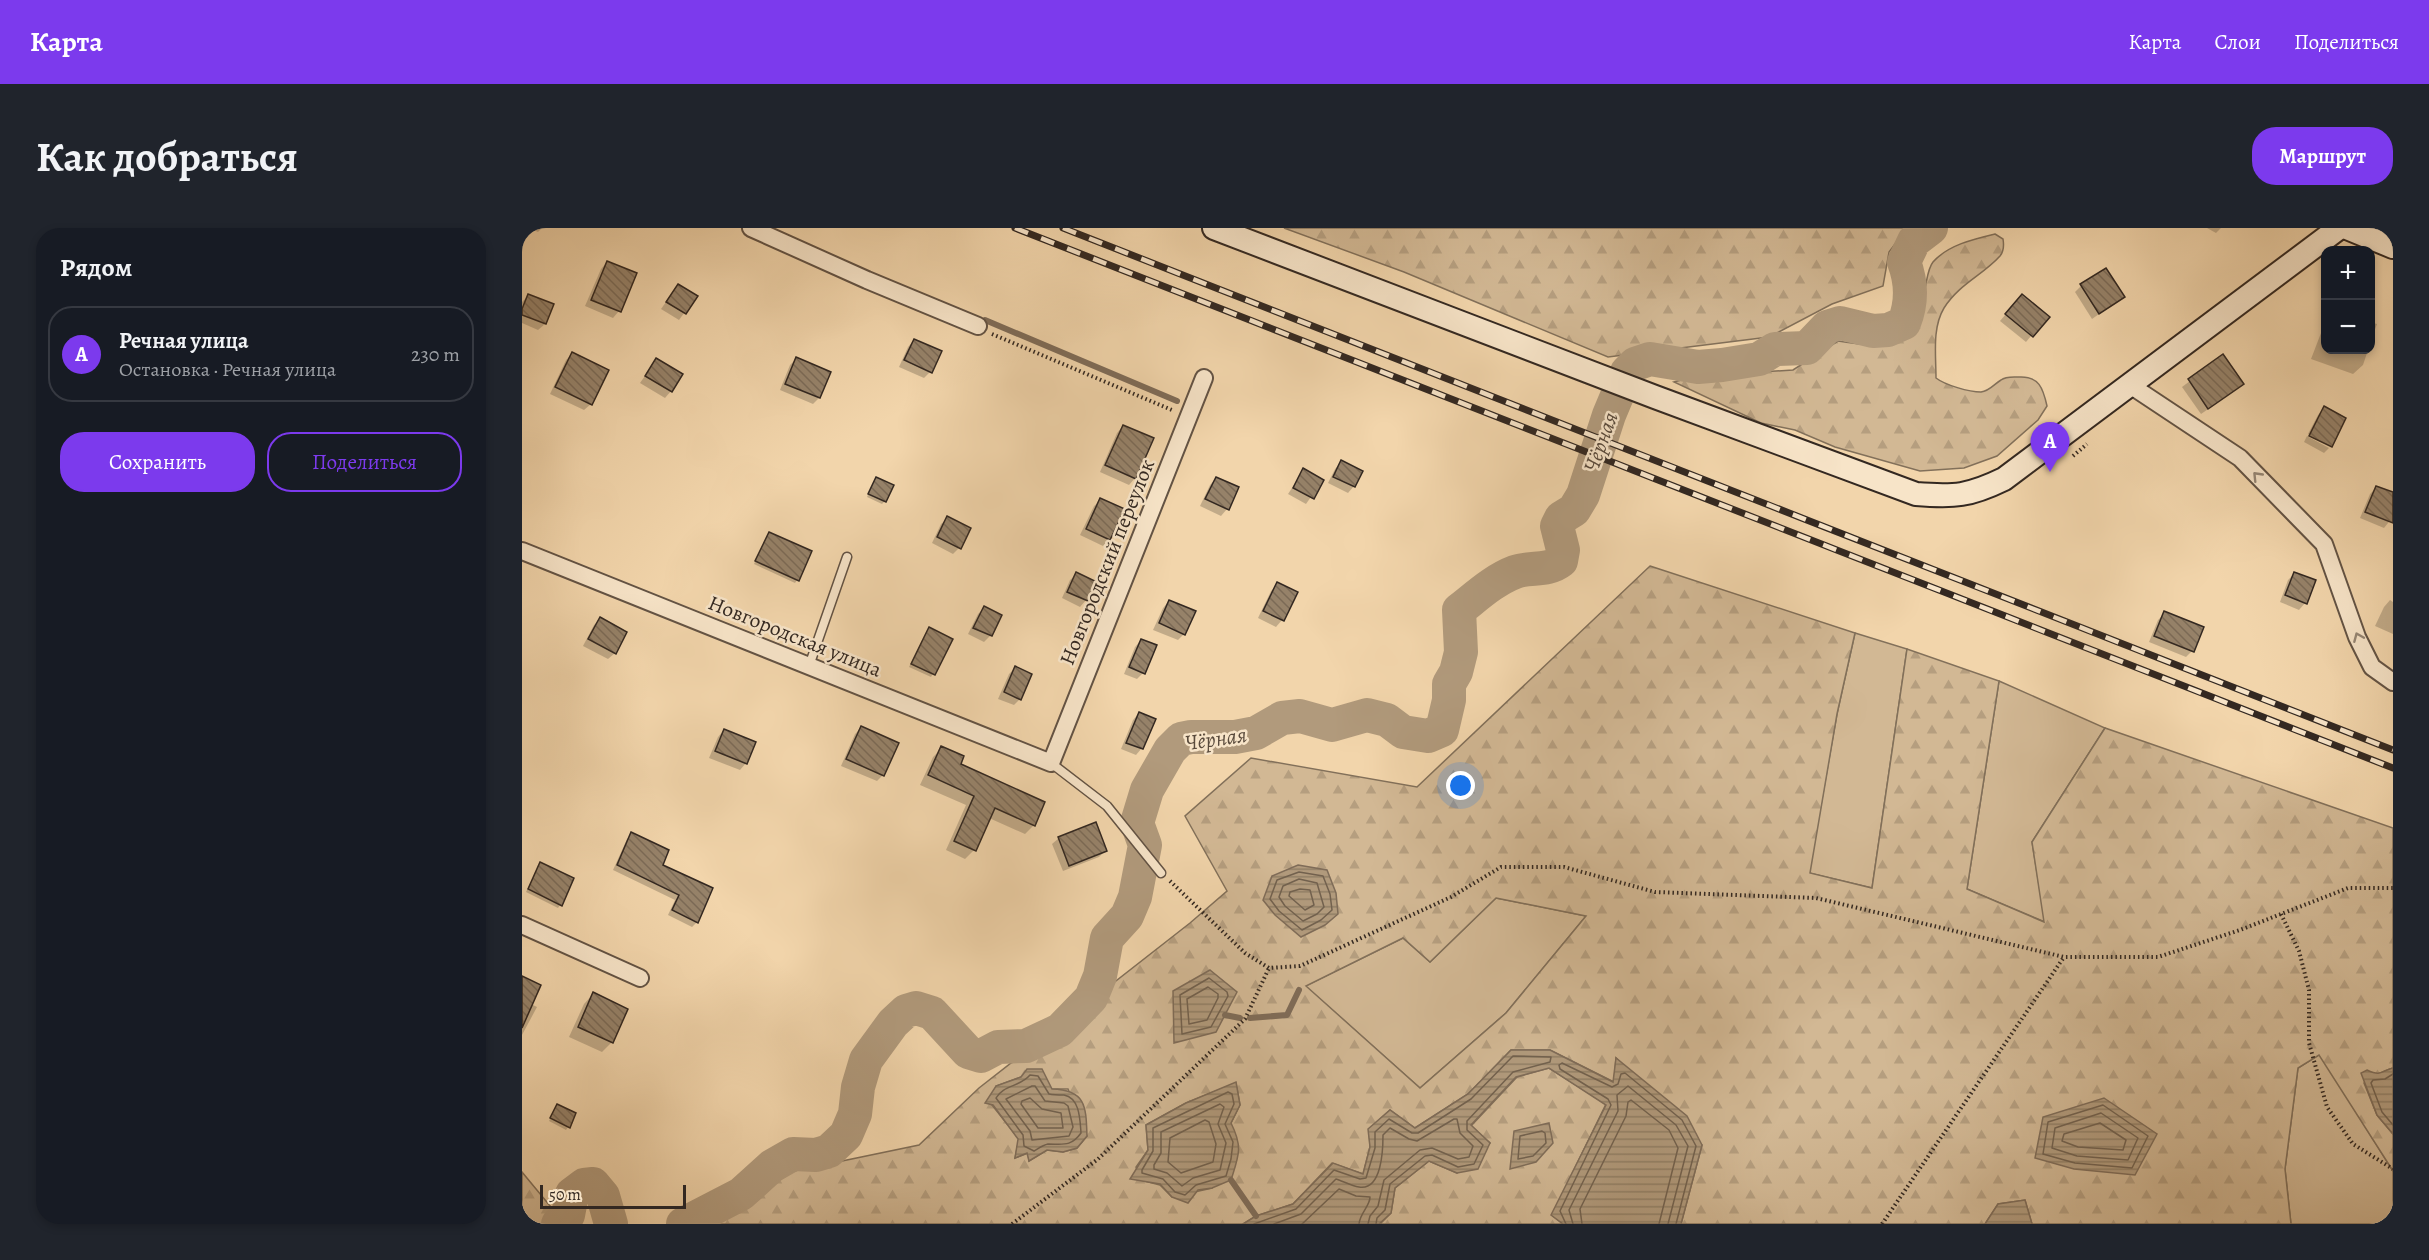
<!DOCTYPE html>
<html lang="ru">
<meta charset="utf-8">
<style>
body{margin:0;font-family:Alegreya,serif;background:#20242c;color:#f1f3f6}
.controls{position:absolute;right:18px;top:18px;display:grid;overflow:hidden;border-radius:12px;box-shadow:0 3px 9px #0003}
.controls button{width:54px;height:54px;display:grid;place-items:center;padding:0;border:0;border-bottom:2px solid #363941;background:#171b24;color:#f1f3f6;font:30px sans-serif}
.scale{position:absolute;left:18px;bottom:15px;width:146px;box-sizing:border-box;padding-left:6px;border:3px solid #332821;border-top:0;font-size:16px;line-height:21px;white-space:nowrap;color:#332821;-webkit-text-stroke:4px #f7e4c8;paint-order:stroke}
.you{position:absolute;left:939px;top:558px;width:21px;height:21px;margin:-15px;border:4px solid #fff;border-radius:50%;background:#1a73e8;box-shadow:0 0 0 9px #1a73e833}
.badge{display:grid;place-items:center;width:39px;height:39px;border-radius:50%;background:#7c3aed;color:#fff;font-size:20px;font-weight:700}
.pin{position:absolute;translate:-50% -50px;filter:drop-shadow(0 2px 3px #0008)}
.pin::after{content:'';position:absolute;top:32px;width:21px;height:18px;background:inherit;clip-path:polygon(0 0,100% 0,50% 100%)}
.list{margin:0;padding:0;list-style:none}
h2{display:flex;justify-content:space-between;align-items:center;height:78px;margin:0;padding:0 24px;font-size:26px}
h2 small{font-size:20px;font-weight:400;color:#9ea1a6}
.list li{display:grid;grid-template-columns:39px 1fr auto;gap:18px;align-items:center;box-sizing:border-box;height:96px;margin:0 12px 12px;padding:0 12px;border:2px solid #363941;border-radius:24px}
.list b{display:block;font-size:22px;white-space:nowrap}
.list p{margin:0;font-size:20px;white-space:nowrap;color:#9ea1a6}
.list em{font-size:20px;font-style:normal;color:#9ea1a6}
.actions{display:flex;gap:12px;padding:18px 24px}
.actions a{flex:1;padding:14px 0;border:2px solid #7c3aed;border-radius:24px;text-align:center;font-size:21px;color:#7c3aed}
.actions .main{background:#7c3aed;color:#fff}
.map{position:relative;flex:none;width:1871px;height:996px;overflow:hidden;border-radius:24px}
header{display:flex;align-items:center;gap:36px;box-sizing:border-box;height:84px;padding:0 30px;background:#7c3aed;color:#fff}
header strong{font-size:28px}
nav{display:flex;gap:33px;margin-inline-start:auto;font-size:21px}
.intro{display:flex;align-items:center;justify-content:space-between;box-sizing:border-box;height:144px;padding:0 36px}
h1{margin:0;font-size:42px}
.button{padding:15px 27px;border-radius:24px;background:#7c3aed;color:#fff;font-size:21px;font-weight:700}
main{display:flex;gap:36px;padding:0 36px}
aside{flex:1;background:#171b24;border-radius:24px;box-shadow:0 3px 9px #0003}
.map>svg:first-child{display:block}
.green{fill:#d2b894;stroke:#82705a;stroke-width:1.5}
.forest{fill:url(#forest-firs);stroke:#82705a;stroke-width:1.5;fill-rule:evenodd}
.water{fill:url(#water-rules);stroke:#7f6c58;stroke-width:1.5}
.shadow{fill:#0003}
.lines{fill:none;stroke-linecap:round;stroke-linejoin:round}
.shore{stroke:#72614e;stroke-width:1.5}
.stream{stroke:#7f6c58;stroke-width:6}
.river{stroke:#b19a7c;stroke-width:34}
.building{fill:url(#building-back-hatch);stroke:#332821;stroke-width:1.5}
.lane-casing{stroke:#635344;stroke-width:11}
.street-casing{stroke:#635344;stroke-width:20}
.secondary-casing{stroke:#332821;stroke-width:26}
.path{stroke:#332821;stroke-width:4;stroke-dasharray:1.5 3;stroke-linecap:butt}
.lane{stroke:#f7e4c8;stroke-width:8}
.street{stroke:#f7e4c8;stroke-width:16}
.secondary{stroke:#f7e4c8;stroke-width:22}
.rail-casing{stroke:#332821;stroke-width:7}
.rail{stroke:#f7e4c8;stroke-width:4.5;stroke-dasharray:14;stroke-linecap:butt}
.oneway{stroke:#958674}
.labels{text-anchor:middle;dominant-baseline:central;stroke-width:5;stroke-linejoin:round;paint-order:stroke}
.street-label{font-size:21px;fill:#332821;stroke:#f7e4c8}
.water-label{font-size:22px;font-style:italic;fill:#594a3c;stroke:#f7e4c8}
</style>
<header>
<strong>Карта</strong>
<nav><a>Карта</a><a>Слои</a><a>Поделиться</a></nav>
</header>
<div class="intro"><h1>Как добраться</h1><a class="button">Маршрут</a></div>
<main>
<aside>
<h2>Рядом<small></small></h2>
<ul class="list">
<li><span class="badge">A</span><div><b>Речная улица</b><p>Остановка · Речная улица</p></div><em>230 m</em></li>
</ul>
<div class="actions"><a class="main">Сохранить</a><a>Поделиться</a></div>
</aside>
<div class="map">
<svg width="1871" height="996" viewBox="0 0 1871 996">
<defs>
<pattern id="forest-firs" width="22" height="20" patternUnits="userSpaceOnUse" patternTransform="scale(1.5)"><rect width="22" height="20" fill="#d2b894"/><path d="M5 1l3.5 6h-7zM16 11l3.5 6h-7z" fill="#b59e7f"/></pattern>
<pattern id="water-rules" width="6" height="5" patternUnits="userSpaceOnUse" patternTransform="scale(1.5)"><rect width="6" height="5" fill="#b19a7c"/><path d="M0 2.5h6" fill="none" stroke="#917e65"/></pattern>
<pattern id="building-back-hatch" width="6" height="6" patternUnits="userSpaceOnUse" patternTransform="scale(1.5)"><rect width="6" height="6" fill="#968269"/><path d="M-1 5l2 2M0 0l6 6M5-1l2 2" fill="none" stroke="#7b6a56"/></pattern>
</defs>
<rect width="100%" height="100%" fill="#f2d5ab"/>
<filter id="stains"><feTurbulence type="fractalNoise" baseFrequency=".00333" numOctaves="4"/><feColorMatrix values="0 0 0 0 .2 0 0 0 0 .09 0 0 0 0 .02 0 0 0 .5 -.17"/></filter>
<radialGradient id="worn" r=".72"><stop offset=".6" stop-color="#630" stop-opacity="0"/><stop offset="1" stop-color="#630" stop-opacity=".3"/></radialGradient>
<g class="green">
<polygon points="1333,405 1385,421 1350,660 1287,645 1315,486"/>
<polygon points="1477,453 1583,500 1510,614 1523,694 1445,661"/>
<polygon points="974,670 1064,688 984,785 898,860 783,758 881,710 908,734"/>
<polygon points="1798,826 1871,943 1871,996 1769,996 1763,941 1776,840"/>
</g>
<g class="forest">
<polygon points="762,0 1385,0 1367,24 1361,58 1310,76 1247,109 1086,129 882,44"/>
<path d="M1473,6L1481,11C1482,17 1482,23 1478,28C1461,47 1437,56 1422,80C1410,100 1414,127 1414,150C1423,157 1447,164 1459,164C1468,163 1472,156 1479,152C1484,148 1491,149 1497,149C1517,148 1521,160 1525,178L1516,192L1475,228L1442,240L1398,243L1313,219L1273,202L1239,195L1152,154L1173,148L1271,142L1316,113C1378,122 1387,124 1403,60C1405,52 1406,40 1411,34C1426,17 1452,11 1473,6Z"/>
<path d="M1128,338L1333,405L1315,486L1288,645L1350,660L1385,421L1477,453L1445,661L1522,694L1510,614L1583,500L1871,600V840C1861,843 1851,848 1842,855L1855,887L1871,906V943L1797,827L1776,840L1763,941L1769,996H1510L1503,972L1476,976L1463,996H1159L1180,917L1094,830L1092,854L1028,822H989L946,866L893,900L868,882L847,901L848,919L841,946L810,935L771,976L734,988L721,996H185L272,943L397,917L457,860L668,695L705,663L663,588L729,530L895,559ZM974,670L1064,688L984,785L898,860L784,758L881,710L908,734ZM499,849L530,861H546L565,908L555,920L541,924L525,922L507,933L506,925L493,930L497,911L470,877L474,858ZM714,855L718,877L709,895L690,960L650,969L638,957L619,952L614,939L626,922L624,897L664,875Z"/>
<polygon points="1027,840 1084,876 1030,987 1041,996 858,996 869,985 873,960 907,933 935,945 968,915 949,898 995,849"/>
<polygon points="0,944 43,996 0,996"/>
</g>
<g class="water">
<polygon points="776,637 805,642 814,665 816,686 803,697 779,709 753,687 741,672 750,648"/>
<polygon points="688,742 715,764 694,804 652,815 651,763"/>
<polygon points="989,822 1028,822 1091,854 1094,830 1165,888 1180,917 1159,996 1041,996 1029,987 1084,877 1027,840 994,849 949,897 968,915 956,941 935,945 907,933 873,960 869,985 857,996 721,996 734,988 771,976 811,935 841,946 848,919 846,901 868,882 893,900 946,866"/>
<path d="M1871,840V906L1855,887L1839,845L1845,842C1860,849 1859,843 1871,840Z"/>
<path d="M505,841H520L530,861C564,862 564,878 565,908L555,920L541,924L525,922L507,933L505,925L493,930L496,911L471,877L463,875L474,858L499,849Z"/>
<path d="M714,854L718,877L709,895C721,919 717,927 709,952L690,960L676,962L666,975L650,969L638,956L608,951L626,922L624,897L664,875Z"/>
<polygon points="1582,870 1635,906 1613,947 1552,941 1513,930 1521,889"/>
<polygon points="1027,895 1031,915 1014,934 988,941 992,903"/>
<polygon points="1503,972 1510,996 1463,996 1476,976"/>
</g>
<g class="shadow">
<polygon points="6,0 20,0 16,4"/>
<polygon points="1685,0 1699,0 1694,5"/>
<polygon points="85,34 113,46 97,83 91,90 63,78 79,41"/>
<polygon points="156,57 174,69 157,92 139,81"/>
<polygon points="1559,58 1601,69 1570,91 1553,64"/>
<polygon points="6,68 30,77 23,96 16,102 0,95 0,74"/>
<polygon points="1494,74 1525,89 1504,114 1478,93"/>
<polygon points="1804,92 1804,122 1846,122 1841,137 1831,146 1789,131"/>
<polygon points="1848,94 1855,96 1848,115"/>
<polygon points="392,112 408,144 402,150 377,139 386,119"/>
<polygon points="50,126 69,176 62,182 28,166 44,132"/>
<polygon points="1701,128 1714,162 1679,186 1660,159"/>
<polygon points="274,131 307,145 297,170 291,176 258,162 268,137"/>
<polygon points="134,132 149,163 143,170 118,155"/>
<polygon points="1802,180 1822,190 1808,218 1786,206 1796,187"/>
<polygon points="601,198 613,250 607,257 578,244 595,205"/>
<polygon points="1785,208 1807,220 1802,225 1782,214"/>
<polygon points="819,234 832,258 826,265 806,255 813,241"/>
<polygon points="782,242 800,253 784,276 766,266"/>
<polygon points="354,250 363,273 360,276 345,269"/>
<polygon points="694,250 705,281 699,288 678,278 688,257"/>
<polygon points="1855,259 1871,266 1871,289 1862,300 1838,290 1848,266"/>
<polygon points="579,272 601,282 587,312 581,318 558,307 572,278"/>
<polygon points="426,290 437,320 431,326 410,315 419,296"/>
<polygon points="247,306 275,352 273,355 232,336"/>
<polygon points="555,346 564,372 558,379 540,370 548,352"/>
<polygon points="1772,346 1783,375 1777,382 1758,374 1766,352"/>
<polygon points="756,356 774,365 760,392 754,399 736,390 749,363"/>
<polygon points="1868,372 1871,374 1871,406 1853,398 1862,379"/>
<polygon points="647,373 662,406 656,412 631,402 641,380"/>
<polygon points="462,380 478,388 469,407 462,414 446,406 456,386"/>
<polygon points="1643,385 1670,423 1664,429 1627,414 1636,392"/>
<polygon points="78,391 93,425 86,431 61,418 72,397"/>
<polygon points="407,401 429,412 409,449 387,439"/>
<polygon points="619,412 621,445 615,451 602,446 613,419"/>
<polygon points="493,440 498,471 492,477 476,471 487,446"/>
<polygon points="617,485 620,520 614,527 599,521 611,492"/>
<polygon points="339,500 361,547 355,553 319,538 333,506"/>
<polygon points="202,502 224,535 218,542 187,530 196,509"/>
<polygon points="420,520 437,536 512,597 503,606 467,590 452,622 443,631 424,622 444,577 398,557 411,529"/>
<polygon points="110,606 139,638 175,694 170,699 146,687 153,672 91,642 105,611"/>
<polygon points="537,610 583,623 577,629 541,643 530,616"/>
<polygon points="18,636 38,677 36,680 4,664"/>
<polygon points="0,750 9,776 15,779 0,807"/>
<polygon points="71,766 90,814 80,824 47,809 62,776"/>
<polygon points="35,878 46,899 44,902 27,893"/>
</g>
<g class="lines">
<g class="shore">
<polygon points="777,644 801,648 808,666 810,682 799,692 780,702 757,683 748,671 755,652"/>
<polygon points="777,651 795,655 802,679 795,686 781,693 763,678 757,669 761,658"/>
<polygon points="778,661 788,662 792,677 783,682 767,668 768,664"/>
<polygon points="687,750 705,764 706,768 689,799 660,806 658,767"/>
<polygon points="686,759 696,766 696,770 685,792 667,796 665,771"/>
<polyline points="1871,846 1863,851 1851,852 1849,855 1860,884 1871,897"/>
<path d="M508,847L516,848L527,866C532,867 537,867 542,867C558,870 558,892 559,905C549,919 541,916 526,916C521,917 517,920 512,923L502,918L501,907L474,870C481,857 498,859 508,847Z"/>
<polygon points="510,858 513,858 523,873 542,875 546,878 551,899 547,908 510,912 508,903 484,871"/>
<polygon points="706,864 710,866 712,876 703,896 711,914 709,931 704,948 674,957 663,967 653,964 641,951 620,945 620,942 631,923 631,900"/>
<polygon points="508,870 520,881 539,885 541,900 516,900 499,876 500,873"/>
<polygon points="698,876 702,879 696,896 704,915 698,942 671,950 660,958 645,945 632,941 632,937 639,925 639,904"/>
<polygon points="1581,877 1626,908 1610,940 1553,935 1521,926 1526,894"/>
<polygon points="1579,885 1616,910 1606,932 1555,928 1530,920 1533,900"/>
<polygon points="683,892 687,894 694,916 691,934 659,945 646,934 648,910"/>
<polygon points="1578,895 1604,912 1601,922 1556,919 1540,913 1542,906"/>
<polygon points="1020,903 1023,905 1024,915 1011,928 996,931 998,908"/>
<polyline points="732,996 774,981 812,942 838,951 844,950 853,920 853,904 867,891 890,905 896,905 949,871 991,828 1029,829 1028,834 991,844 945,893 945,902 961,917 952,936 936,939 910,927 903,928 868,956 863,982 855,990 854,996"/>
<path d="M752,996L779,986L814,951C821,953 829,958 837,959C860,963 861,921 861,907L868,900L887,911L895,913L932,891H935L938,905L951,918L947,929L936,931L910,920L898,922L862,952L856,978L848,988L846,996"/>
<path d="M780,996L817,961L834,968L848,969C848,978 838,985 837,996"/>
<polyline points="1044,996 1038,983 1089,877 1086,871 1038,841 1037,837 1040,835 1090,859 1096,856 1099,846 1103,845 1160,892 1174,918 1154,996"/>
<polyline points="1051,996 1047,982 1096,883 1095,867 1106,858 1154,897 1166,918 1146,996"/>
<polyline points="1060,996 1058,981 1104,888 1106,874 1109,872 1147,902 1156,920 1137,996"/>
</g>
<g class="stream">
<polyline points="463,92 655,173"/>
<polyline points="703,787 718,790"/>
<polyline points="728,790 765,787 777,762"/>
<polyline points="709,952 734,988"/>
</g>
<g class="river">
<polyline points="36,996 46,987 50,966 62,957 71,956 81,968 89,996"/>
<path d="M161,996L219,966L250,938L271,926L294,927L307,923L324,907L333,886L336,859L344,832L371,795L384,783L394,780L410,785L446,824L459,828L476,819L504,818L538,802L569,770L578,748L585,710L605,688L613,669L623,617L615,595L625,562L648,522L659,511L669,509H713L734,505L760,490L778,488L810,497L845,487L865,492L881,504L906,508L920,502L927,472V456L934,444L939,424L937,382C955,368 972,352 993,344C1009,338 1025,344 1039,333L1041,322L1035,298L1039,290L1052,282L1061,267L1087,187L1105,144L1113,136L1128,131L1176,139L1200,137L1237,131L1253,121L1285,120L1305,99L1318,95L1351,103L1366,102L1382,95C1390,75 1390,55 1382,34L1392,13L1409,0"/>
</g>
</g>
<g class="building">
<polygon points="85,33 115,45 99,84 69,72"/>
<polygon points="1584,40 1603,69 1577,86 1558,56"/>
<polygon points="156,56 176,68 164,86 144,74"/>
<polygon points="6,66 32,76 24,96 0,87 0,81"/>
<polygon points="1500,66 1528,89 1511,109 1483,86"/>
<polygon points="392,111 420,123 410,145 382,132"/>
<polygon points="50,124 87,142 70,177 33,159"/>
<polygon points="1701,126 1722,156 1686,181 1666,151"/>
<polygon points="274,129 309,144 298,170 263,156"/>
<polygon points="134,130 161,146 150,164 123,148"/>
<polygon points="1802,178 1824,190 1810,219 1787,208"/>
<polygon points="601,197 632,210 614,251 583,237"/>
<polygon points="819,232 841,243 833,259 811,249"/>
<polygon points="781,240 802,252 792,271 771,260"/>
<polygon points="354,249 372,257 364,274 346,266"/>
<polygon points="694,249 717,259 707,282 683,271"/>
<polygon points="1854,258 1871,264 1871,295 1843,284"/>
<polygon points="578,270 603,281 588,312 564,301"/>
<polygon points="425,288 449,300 439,321 415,309"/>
<polygon points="247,304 290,323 277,353 233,333"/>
<polygon points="554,344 575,354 566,373 545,364"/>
<polygon points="1772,344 1794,352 1785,376 1763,367"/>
<polygon points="755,354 776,364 762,393 741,383"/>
<polygon points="647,372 674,383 663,407 637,395"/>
<polygon points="462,378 480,387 470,408 451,400"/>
<polygon points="1642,383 1682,399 1672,424 1632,408"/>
<polygon points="78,389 105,404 94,426 66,411"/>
<polygon points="407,399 431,411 413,447 389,436"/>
<polygon points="619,411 635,417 623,446 607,439"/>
<polygon points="493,438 510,446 499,472 482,464"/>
<polygon points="617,484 634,491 621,521 604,515"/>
<polygon points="339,498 377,515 362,548 324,531"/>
<polygon points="202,501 234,514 225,536 193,523"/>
<polygon points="419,518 442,528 439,536 523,574 513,598 473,580 454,623 432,613 452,568 406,547"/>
<polygon points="574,594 585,623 547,638 536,609"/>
<polygon points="109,604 147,622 141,637 191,660 176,695 150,682 157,667 95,637"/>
<polygon points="18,634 52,650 40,678 6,661"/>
<polygon points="0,748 19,757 0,800"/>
<polygon points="71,764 106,781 91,815 56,799"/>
<polygon points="35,876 54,885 48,900 28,890"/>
</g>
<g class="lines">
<g class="lane-casing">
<g id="lane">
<polyline points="287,438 325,329"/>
<polyline points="529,535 585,578 639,645"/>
</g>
</g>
<g class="street-casing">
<g id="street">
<polyline points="229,0 345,52 456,98"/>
<polyline points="1608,157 1718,230 1802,316 1835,409 1850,439 1871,454"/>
<polyline points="0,323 529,535 682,150"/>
<polyline points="0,697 118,750"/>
</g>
</g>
<g class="secondary-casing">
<g id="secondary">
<path d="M692,0L1133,169L1394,266C1433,269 1447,268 1482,251L1817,0"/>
<polyline points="1825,0 1871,19"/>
</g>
</g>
<g class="path">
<polyline points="470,106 650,182"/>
<polyline points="1551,228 1565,216"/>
<polyline points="648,653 723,725 747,740 778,738 929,669 979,639 1042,639 1133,664 1294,670 1542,729 1636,729 1718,702 1826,660 1871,660"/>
<polyline points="1759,686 1777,723 1787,762 1787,815 1805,879 1831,916 1871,941"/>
<polyline points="490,996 576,931 723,791 747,740"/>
<polyline points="1360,996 1542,729"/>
</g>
<use href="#lane" class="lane"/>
<use href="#street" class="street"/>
<use href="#secondary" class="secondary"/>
<g class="rail-casing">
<g id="rail">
<polyline points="493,0 1871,540"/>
<polyline points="541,0 1871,522"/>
</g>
</g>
<use href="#rail" class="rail"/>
</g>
<defs><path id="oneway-chevron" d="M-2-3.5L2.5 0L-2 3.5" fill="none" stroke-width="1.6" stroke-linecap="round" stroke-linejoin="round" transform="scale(1.5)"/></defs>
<g class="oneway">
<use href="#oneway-chevron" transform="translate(1735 248) rotate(-134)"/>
<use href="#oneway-chevron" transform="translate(1836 409) rotate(-113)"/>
</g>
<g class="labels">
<g class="street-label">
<text transform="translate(585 334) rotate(-68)">Новгородский переулок</text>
<text transform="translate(273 408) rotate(22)">Новгородская улица</text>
</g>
<g class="water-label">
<text transform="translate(1079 214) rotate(-70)">Чёрная</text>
<text transform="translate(694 511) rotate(-8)">Чёрная</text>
</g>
</g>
<rect width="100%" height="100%" filter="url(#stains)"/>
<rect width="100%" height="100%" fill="url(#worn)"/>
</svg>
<div class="controls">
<button>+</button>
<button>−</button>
</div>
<div class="scale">50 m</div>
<div class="you"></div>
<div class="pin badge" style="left:1528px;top:244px">A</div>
</div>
</main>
